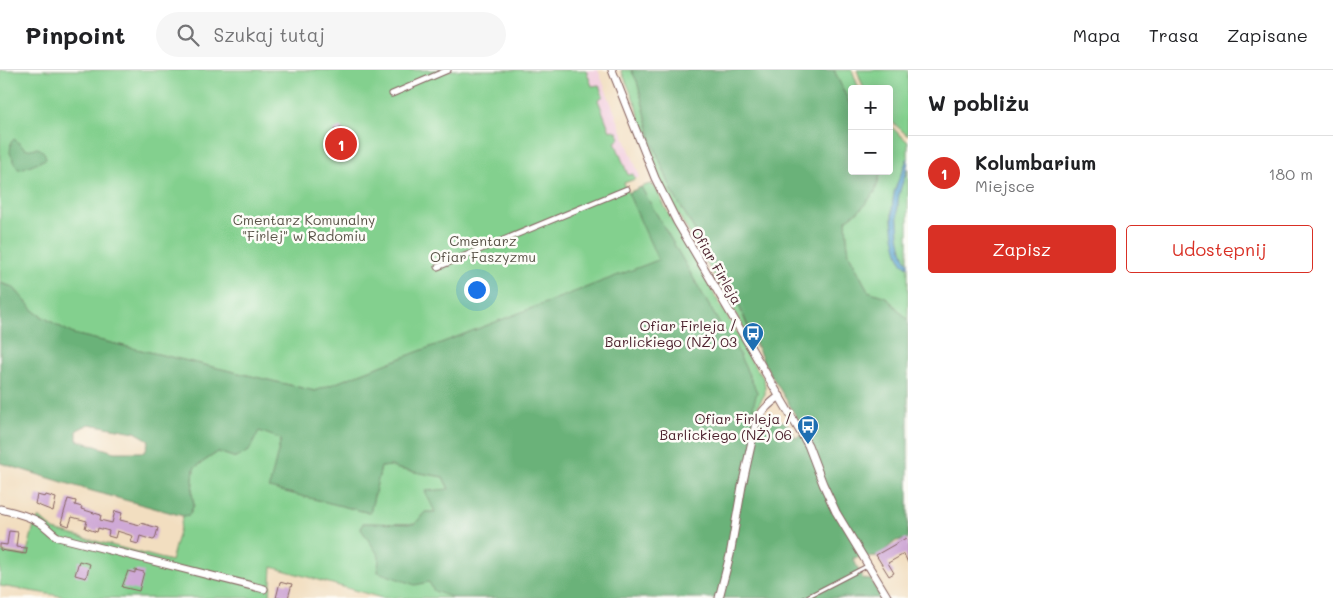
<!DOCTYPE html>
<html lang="pl">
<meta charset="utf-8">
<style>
body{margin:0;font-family:Mali,sans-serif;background:#f6f6f6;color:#202124}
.controls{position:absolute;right:15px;top:15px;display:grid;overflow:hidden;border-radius:5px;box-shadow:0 2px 12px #0003}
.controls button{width:45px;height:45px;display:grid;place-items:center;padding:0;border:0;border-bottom:1px solid #e0e0e0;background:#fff;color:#202124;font:25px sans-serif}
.you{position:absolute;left:476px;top:219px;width:18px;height:18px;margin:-12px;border:4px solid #fff;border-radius:50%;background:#1a73e8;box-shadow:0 0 0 8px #1a73e833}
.badge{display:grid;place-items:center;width:32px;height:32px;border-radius:50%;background:#d93025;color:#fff;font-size:16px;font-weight:700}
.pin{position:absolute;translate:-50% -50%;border:2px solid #fff;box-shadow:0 1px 5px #0006}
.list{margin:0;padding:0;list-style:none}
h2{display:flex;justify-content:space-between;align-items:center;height:65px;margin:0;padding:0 20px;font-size:21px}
h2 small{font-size:16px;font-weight:400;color:#757577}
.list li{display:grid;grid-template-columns:32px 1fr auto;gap:15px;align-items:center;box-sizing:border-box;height:75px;padding:0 20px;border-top:1px solid #e0e0e0}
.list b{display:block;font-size:19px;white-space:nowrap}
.list p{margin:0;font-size:16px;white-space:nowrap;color:#757577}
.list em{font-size:16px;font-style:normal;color:#757577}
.actions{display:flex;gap:10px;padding:15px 20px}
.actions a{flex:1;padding:11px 0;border:1px solid #d93025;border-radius:5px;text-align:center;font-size:18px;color:#d93025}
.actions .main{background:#d93025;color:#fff}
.icon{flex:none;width:28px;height:28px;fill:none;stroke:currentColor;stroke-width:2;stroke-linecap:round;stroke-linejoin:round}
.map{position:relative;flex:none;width:908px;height:528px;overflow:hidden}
header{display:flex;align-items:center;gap:30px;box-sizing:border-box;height:70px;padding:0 25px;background:#fff;border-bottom:1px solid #e0e0e0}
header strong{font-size:24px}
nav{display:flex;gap:28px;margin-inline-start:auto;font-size:18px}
.search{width:350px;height:45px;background:#f6f6f6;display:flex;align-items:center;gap:12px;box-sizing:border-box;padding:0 18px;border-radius:28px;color:#757577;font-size:19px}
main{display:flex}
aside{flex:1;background:#fff}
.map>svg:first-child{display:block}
.built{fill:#f3cfdf}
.green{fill:#83d08e;stroke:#66785c}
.forest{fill:#6ab279;stroke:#5a6852;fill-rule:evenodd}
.water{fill:#54a3ce;stroke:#4f617c}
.building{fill:#cfa9d6}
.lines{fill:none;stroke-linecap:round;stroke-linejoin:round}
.service-casing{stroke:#85625f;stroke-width:5}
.pedestrian-casing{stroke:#85625f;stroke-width:7}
.minor-casing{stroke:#85625f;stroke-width:9}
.service{stroke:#fff;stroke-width:3}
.pedestrian{stroke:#fff;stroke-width:5}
.minor{stroke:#fff;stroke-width:7}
.labels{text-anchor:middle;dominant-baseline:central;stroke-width:5;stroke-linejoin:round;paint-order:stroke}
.park-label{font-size:14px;fill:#5b5449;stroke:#fdfcf7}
.street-label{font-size:14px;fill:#4a1f2b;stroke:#fdfcf7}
.poi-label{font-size:14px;fill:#4a1f2b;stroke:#fdfcf7;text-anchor:end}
</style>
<header>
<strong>Pinpoint</strong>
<div class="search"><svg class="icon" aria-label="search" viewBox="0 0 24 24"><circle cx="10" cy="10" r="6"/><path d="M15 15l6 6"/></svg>Szukaj tutaj</div>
<nav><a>Mapa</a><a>Trasa</a><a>Zapisane</a></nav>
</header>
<main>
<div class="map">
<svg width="908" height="528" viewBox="0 0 908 528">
<rect width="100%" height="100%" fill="#fdfcf7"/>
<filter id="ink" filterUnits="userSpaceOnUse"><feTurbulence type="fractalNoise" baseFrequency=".02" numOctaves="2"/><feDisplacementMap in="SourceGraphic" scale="10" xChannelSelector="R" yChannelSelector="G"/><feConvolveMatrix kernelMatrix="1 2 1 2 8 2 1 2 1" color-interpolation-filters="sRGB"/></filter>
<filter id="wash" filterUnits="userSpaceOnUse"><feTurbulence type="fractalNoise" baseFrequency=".0096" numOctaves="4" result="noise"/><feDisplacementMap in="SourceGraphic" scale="20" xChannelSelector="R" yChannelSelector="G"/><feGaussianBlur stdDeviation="1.12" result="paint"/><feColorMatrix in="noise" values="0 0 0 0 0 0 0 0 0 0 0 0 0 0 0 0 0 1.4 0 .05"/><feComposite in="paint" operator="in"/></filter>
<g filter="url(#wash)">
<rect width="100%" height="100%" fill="#f2dec0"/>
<polygon class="built" points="586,0 598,0 640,107 635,109 633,104 628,105"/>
<g class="green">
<polygon points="0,0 586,0 592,16 599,15 603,26 598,30 610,61 613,60 617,62 620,68 618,70 615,72 628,105 633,104 635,109 624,113 659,190 315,321 73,264 36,243 13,217 0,213"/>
<polygon points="621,0 631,0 637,11 652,71 673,123 717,198 735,226 756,278 668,127 660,111 639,58 641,57 637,37"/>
<polygon points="834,0 852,0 859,19 852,19 852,39"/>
<polygon points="857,0 908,0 908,66 889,49 889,19 864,19"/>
<polygon points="889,55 908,72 908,87 894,122 892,142 892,152 906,196 908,197 908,250 886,227 868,221 849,184 847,169 846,150 861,139 875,122 881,101 889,101 889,94 893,92 889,85"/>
<path d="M908,98V192C897,182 896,138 899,124C901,115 905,106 908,98Z"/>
<polygon points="650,114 655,117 680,166 741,270 747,285 764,309 765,317 765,324 756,339 752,337 757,322 734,274 718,251 641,117"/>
<polygon points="259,360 281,369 270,418 370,443 381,397 391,396 398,399 443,407 449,419 435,442 425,442 415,454 363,453 361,459 380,486 429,512 454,528 382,528 272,497 270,528 72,528 0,516 0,482 26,486 34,455 39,447 54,460 171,491 183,446 189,445 194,435 192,423 194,398 218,382 236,388"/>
</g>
<g class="forest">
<path d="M631,0H834L852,39V101H881L875,122L861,139L846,150L847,169L849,184L868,221L886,227L908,250V469L896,471L878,486L853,488L863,509L871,510L881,528H454L434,521L429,512L415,515L378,502L379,486L361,459L363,453L415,454L425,442H435L425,421L449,419L443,407L398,399L391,396L381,397L370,443L269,418L281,369L259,361L249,381L236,388L218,382L194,398L192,423L194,435L189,445L183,446L92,421L0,393V213L13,217L36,243L73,264L315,321L658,190L628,123L641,117L718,251L734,274L757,322L753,337L765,346L784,352L788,354L796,368L805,361L764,293L735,226L717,198L673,123L652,71L637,11ZM89,354L135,362L149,370L145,382H114L77,370V360Z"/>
<path d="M14,69C19,72 22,78 28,79C30,80 33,78 36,78C42,78 46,84 46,89L21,99H18L10,83L11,72Z"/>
</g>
<path class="water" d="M908,87C908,102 902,111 899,125C896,139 898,182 908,192V197L902,193C893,174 889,140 895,120C898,109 904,98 908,87Z"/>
<g id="blocks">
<g class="building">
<polygon points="341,57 351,81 335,87 330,76 339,72 334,60"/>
<polygon points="37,425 45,427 46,425 56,428 53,441 35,434"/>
<polygon points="68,429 76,431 75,435 82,437 81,439 101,445 100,450 112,453 115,441 122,443 120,450 140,455 141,453 158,458 155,469 153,470 140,466 138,474 131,472 133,466 117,461 115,468 108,466 109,461 98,458 97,462 85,458 87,451 72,447 69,456 61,453"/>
<polygon points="9,461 18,462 16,477 27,478 26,484 0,480 0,474 7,475"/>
<polygon points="906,468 908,472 908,493 904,484 888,493 894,503 889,506 876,485"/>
<polygon points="79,491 90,494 86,508 75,505"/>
<polygon points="135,500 144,502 139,521 122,517 128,501 135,503"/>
<polygon points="280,512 287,514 287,513 292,514 288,528 276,528"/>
</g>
</g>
</g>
<g filter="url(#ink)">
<use href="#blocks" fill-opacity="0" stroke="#85625f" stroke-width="1"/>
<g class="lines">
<g class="service-casing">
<polyline id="service" points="805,528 867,496"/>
</g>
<g class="pedestrian-casing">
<g id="pedestrian">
<polyline points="392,24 448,0"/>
<polyline points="438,197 627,119"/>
</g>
</g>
<g class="minor-casing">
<g id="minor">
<polyline points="612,0 655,108 677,152 808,375 823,414 836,442 888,528"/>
<path d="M0,439C13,442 27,445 39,452C46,456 51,463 58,467L264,519"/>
<path d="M719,528L730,485L742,416L756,353C761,341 769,334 780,326"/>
</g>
</g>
<use href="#service" class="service"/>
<use href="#pedestrian" class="pedestrian"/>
<use href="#minor" class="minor"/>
</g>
</g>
<defs>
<g id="bus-pin" transform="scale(1.125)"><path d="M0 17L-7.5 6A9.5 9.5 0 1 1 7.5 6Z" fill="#1f6fb2" stroke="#fdfcf7"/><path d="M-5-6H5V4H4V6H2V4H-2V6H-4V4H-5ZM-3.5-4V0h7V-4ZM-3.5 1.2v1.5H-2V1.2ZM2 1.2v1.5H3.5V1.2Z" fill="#fff"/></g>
</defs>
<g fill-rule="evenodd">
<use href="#bus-pin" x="753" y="263"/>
<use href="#bus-pin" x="808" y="356"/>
</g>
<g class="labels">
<g class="park-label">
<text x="304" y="149">Cmentarz Komunalny<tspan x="304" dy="16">"Firlej" w Radomiu</tspan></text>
<text x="483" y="170">Cmentarz<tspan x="483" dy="16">Ofiar Faszyzmu</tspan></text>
</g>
<g class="street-label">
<text transform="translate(717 196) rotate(60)">Ofiar Firleja</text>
</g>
<g class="poi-label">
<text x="737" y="255">Ofiar Firleja /<tspan x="737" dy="16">Barlickiego (NŻ) 03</tspan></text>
<text x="792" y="348">Ofiar Firleja /<tspan x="792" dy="16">Barlickiego (NŻ) 06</tspan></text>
</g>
</g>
</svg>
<div class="controls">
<button>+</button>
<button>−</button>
</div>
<div class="you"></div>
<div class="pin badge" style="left:341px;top:74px">1</div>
</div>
<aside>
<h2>W pobliżu<small></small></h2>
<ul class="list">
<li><span class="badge">1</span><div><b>Kolumbarium</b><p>Miejsce</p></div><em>180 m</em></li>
</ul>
<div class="actions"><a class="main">Zapisz</a><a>Udostępnij</a></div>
</aside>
</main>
